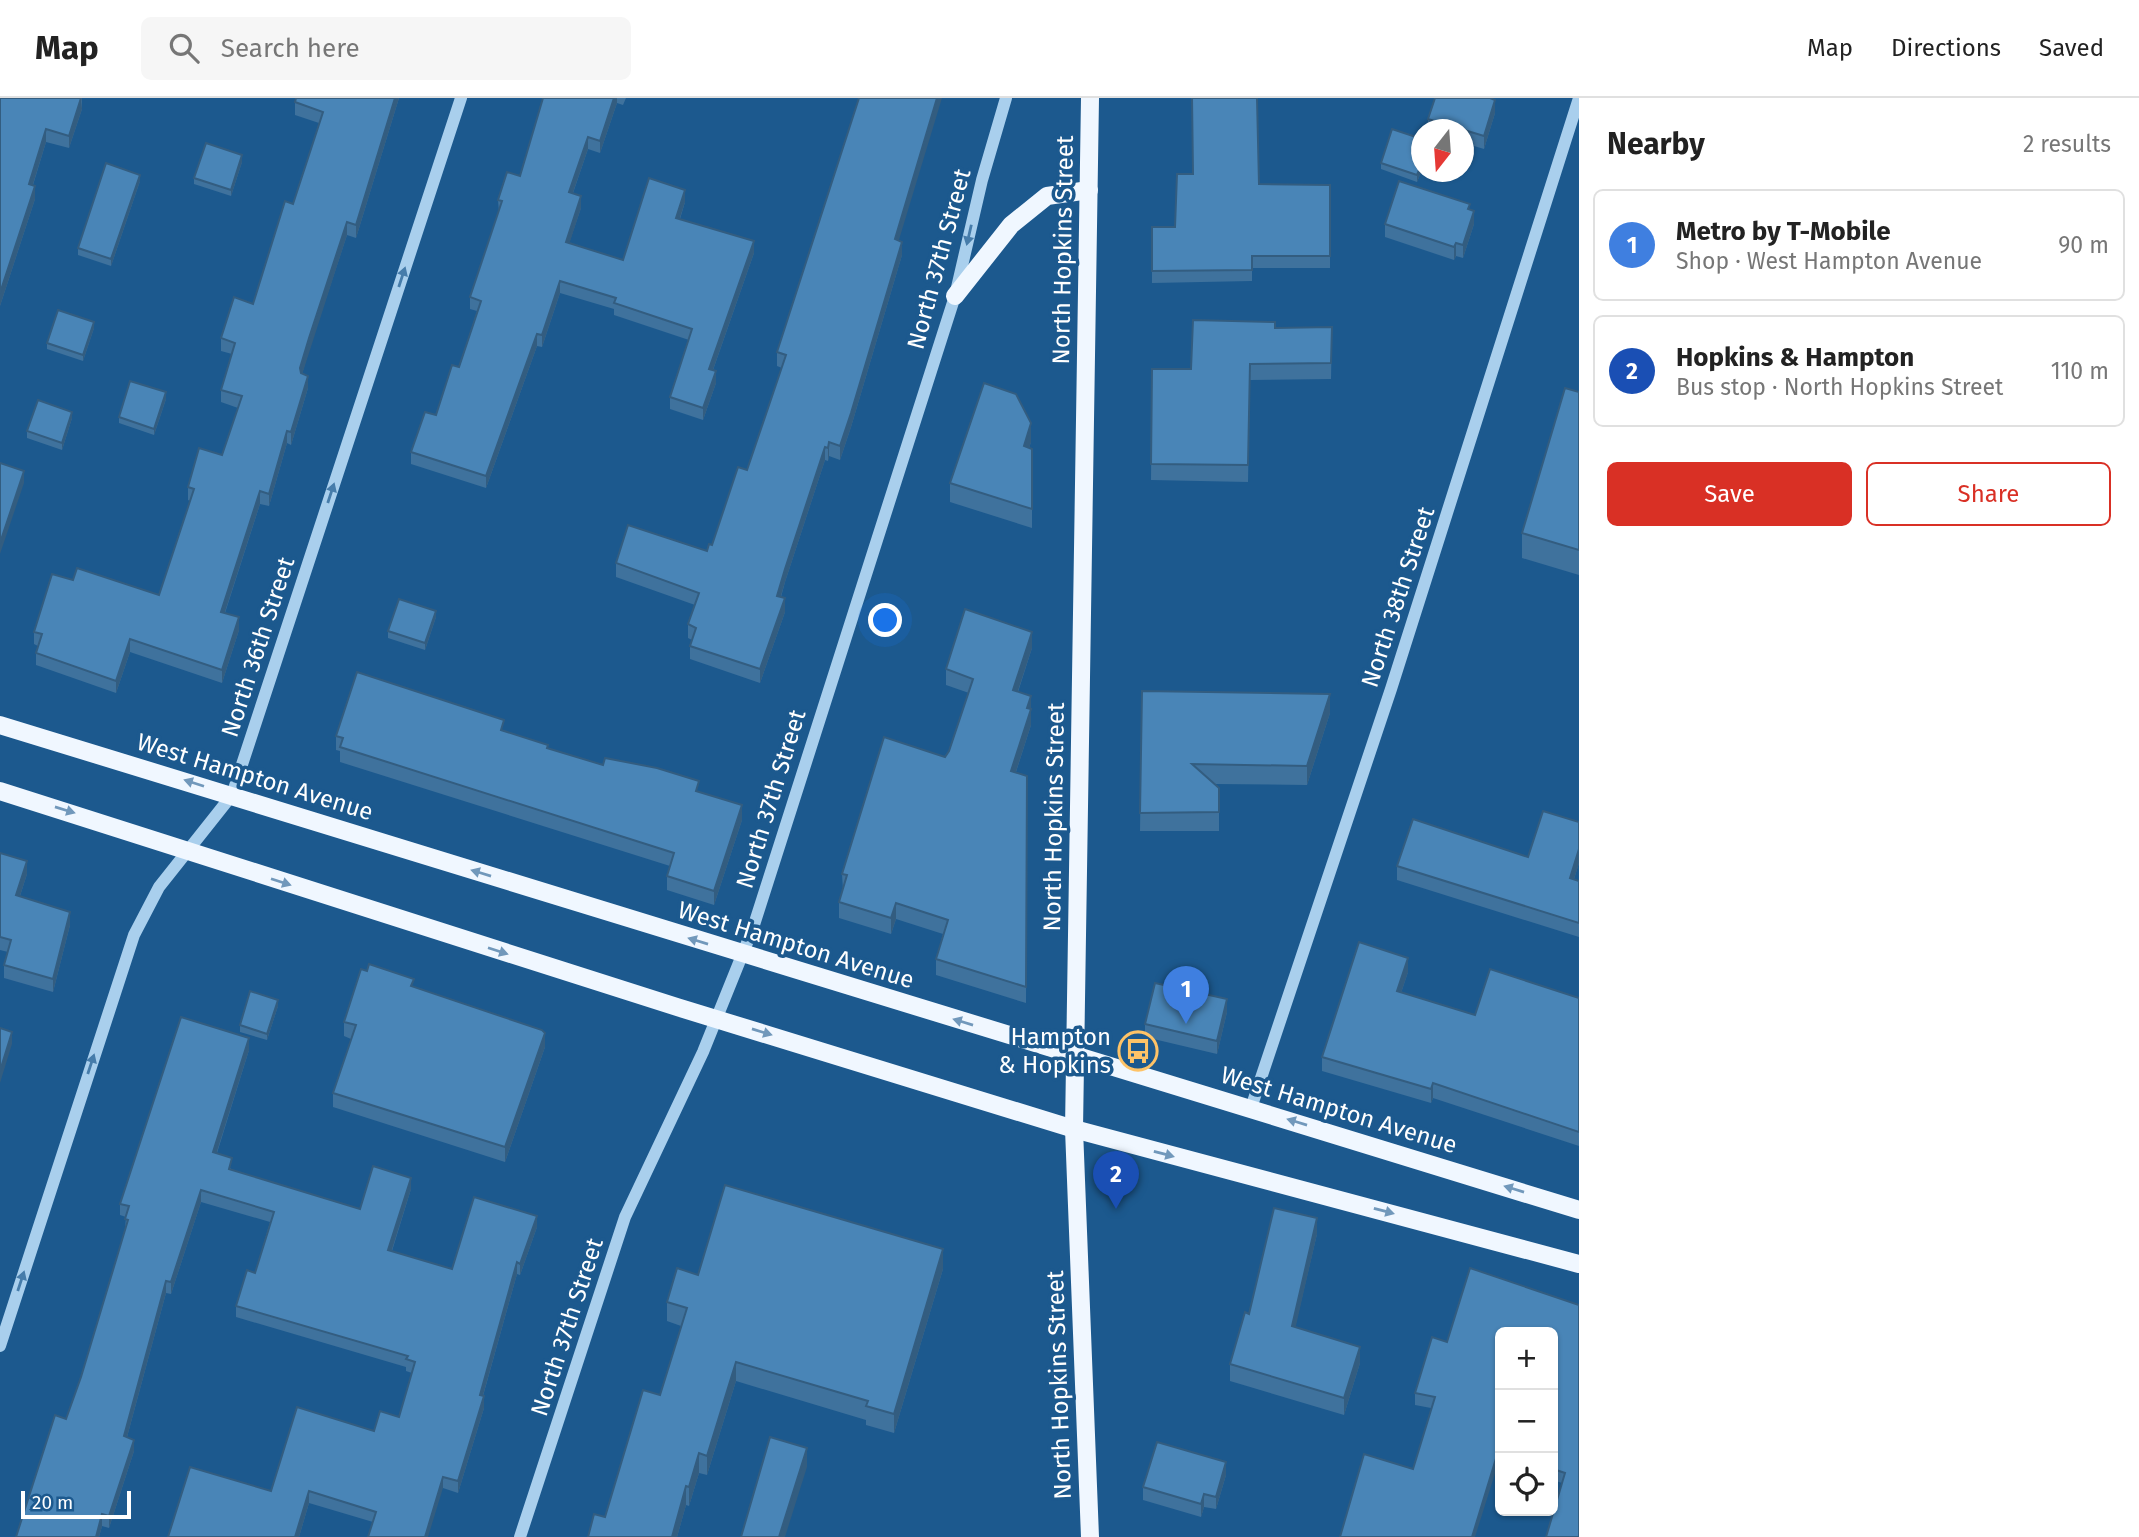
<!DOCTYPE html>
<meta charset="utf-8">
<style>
body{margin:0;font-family:"Fira Sans",sans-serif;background:#f6f6f6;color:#222}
.controls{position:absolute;right:21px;bottom:21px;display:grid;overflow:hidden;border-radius:10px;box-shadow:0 2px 5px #0004}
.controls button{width:63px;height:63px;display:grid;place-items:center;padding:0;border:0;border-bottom:2px solid #e0e0e0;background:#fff;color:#222;font:35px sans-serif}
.compass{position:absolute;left:1411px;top:21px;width:63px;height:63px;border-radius:50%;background:#fff;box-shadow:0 2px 5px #0004;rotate:197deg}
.scale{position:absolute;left:21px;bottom:18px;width:110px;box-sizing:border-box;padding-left:7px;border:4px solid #fff;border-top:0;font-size:19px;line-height:24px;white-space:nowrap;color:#fff;-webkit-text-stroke:5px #1c598e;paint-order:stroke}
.you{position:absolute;left:886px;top:523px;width:24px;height:24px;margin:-18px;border:5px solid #fff;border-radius:50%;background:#1a73e8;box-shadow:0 0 0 10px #1a73e833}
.badge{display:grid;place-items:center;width:46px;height:46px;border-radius:50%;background:#d93025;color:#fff;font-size:23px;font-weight:700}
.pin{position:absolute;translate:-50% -58px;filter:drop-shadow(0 2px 4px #0008)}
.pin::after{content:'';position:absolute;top:37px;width:24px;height:21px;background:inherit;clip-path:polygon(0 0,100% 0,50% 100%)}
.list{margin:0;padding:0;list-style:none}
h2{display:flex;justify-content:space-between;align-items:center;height:91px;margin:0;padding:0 28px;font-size:30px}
h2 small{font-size:23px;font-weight:400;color:#767676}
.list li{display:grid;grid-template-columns:46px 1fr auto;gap:21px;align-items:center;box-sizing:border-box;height:112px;margin:0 14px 14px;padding:0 14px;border:2px solid #e0e0e0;border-radius:10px}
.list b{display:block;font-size:26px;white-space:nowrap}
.list p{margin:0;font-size:23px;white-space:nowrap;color:#767676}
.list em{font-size:23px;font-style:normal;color:#767676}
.actions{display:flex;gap:14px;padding:21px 28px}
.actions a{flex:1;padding:16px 0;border:2px solid #d93025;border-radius:10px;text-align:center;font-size:24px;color:#d93025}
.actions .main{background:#d93025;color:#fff}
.icon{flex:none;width:38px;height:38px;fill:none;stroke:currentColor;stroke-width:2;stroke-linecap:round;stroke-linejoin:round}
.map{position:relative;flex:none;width:1579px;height:1439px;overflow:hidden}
header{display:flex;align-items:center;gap:42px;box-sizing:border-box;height:98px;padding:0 35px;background:#fff;border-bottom:2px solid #e0e0e0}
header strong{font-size:33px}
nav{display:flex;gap:38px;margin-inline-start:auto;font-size:24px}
.search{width:490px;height:63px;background:#f6f6f6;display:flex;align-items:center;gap:18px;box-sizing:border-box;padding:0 24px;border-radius:10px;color:#767676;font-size:26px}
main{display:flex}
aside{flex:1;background:#fff}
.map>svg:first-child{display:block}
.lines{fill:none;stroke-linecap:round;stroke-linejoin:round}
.minor{stroke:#a9cfed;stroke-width:12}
.major{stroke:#f0f7ff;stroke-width:18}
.wall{fill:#3f729d}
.shaded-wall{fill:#335d80}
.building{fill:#4985b7;stroke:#335d80;stroke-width:2}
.oneway{fill:#467caa}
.oneway2{fill:#7198bb}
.labels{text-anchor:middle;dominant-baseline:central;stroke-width:7;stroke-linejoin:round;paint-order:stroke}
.street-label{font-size:24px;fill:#fff;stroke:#1c598e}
.poi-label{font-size:24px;fill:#fff;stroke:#1c598e;text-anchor:end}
</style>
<header>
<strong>Map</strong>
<div class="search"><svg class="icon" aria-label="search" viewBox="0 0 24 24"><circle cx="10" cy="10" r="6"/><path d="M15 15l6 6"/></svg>Search here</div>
<nav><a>Map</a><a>Directions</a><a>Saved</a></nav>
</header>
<main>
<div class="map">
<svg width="1579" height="1439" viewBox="0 0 1579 1439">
<rect width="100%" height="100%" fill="#1c598e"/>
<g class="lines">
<g class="minor">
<polyline points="1251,1010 1391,591 1579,0"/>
<polyline points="0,1248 134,837 159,789 232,697 461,0"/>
<polyline points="520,1439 625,1119 703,954 753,830 955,198 982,82 1006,0"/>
</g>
<g class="major">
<polyline points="955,198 1011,127 1047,98 1089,92"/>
<polyline points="0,627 1579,1112"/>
<polyline points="0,693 677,909 1074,1031 1579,1166"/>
<polyline points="1090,1439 1074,1031 1090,0"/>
</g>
</g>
<g class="wall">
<polygon points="0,0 82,0 82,11 69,50 46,44 33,87 35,101 0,208"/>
<polygon points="296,0 399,0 356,140 347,137 309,252 302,276 308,290 291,347 287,345 269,408 260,406 225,515 239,532 222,585 130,554 116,595 36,567 36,555 38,548 34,546 34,534 73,482 159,497 190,403 188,402 188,389 222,357 238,310 221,304 221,292 232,256 221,253 221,240 253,206 293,106 319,25 295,17 295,4"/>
<polygon points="543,0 626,0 623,7 617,5 600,55 588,51 573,95 581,110 569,145 623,162 685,104 680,121 754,155 713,272 716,285 703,322 670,311 670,299 689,242 614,217 614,211 560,195 542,249 537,248 486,390 411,366 411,354 436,317 459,269 477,213 470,211 470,199 499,114 498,102 520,78"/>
<polygon points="1495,15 1484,51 1464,45 1464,32 1428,32 1428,21"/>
<polygon points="1422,41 1422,72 1417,84 1381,71 1381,65"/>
<polygon points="242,64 231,98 194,86 194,80"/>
<polygon points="140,83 111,168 78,157 78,150"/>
<polygon points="1259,86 1330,87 1330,170 1252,170 1252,183 1152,185 1152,129 1175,129"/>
<polygon points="1470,112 1474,126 1463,160 1456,158 1454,162 1385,139 1385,126"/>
<polygon points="898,142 902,157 851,329 840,362 829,358 828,363 825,362 785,484 781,499 785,514 760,585 690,561 690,548 692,542 688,540 688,526 695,507 616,479 616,465 707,453 712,447 747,372 782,270 777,268 777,254"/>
<polygon points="1332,229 1331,281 1250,282 1248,384 1151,382 1152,271 1191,271 1275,230"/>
<polygon points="94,230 83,263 47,251 47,245"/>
<polygon points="1579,294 1579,477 1522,460 1522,435"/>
<polygon points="166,301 154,337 119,325 119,319"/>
<polygon points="72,320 62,352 27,340 27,333"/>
<polygon points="1031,344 1029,350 1032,351 1032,430 950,404 950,385"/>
<polygon points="436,519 425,552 388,540 388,533"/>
<polygon points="1032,550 1018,594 1031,598 1031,627 1016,674 1027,678 1026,905 936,877 936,861 943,836 896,821 891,836 839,820 839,804 843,792 842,776 949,653 969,595 946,587 946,571"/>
<polygon points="1142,593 1330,615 1307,687 1215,686 1219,690 1219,733 1140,733"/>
<polygon points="504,633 548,650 603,667 699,694 742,722 714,807 667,792 667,778 670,768 340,664 340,653 336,652 336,638"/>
<polygon points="1579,724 1579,765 1574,781 1579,783 1579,839 1397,782 1397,768 1528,759"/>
<polygon points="0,755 27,776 20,798 70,827 53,894 4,880 4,867 8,854 0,852"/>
<polygon points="1408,874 1401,895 1475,917 1579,900 1579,1048 1433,1000 1431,1005 1322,973 1322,959"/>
<polygon points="414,889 545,949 505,1064 333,1009 333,995 351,941 344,938 344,924"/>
<polygon points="278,908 267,942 240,934 240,927"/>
<polygon points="1227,914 1217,956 1145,939 1145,926"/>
<polygon points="249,952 217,1055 232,1072 360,1111 411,1091 392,1153 452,1171 537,1129 520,1177 517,1176 483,1298 484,1310 458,1395 443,1390 373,1424 309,1405 299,1439 168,1439 271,1393 399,1319 412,1275 406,1273 406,1269 236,1219 236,1208 255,1175 270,1124 201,1104 171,1196 166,1195 127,1339 134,1353 109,1430 102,1428 99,1439 16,1439 66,1321 81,1279 125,1131 126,1119 120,1117 120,1106"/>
<polygon points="1317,1136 1295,1229 1360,1265 1344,1317 1230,1283 1230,1266 1249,1216"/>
<polygon points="943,1171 894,1335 866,1327 866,1322 736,1283 707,1377 699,1375 689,1408 686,1407 677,1439 588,1439 605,1419 660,1297 681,1228 667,1223 667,1204 698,1177"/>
<polygon points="1579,1207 1579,1439 1562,1385 1553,1382 1553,1234 1500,1234 1500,1366 1498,1366 1431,1310 1415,1307 1415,1295 1447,1244"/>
<polygon points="1226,1377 1216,1411 1204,1409 1201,1419 1143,1402 1143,1389"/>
</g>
<g class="shaded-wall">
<polygon points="81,0 82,11 69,50 69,38"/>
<polygon points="395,0 399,0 356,140 356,127"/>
<polygon points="614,0 617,0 617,5 600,55 600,43"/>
<polygon points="937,0 942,0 895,155 895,141"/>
<polygon points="1495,2 1495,15 1484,51 1484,38"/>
<polygon points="46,31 46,44 29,99 29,86"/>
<polygon points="588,39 588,51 569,106 569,94"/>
<polygon points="242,57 242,64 231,98 231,92"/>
<polygon points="1422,65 1422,72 1417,84 1417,77"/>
<polygon points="140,77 140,83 111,168 111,161"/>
<polygon points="35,88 35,101 0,208 0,195"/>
<polygon points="685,92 685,104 676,132 676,120"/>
<polygon points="581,98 581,110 566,156 566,144"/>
<polygon points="1474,113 1474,126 1463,160 1463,147"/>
<polygon points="347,124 347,137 300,283 300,270"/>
<polygon points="754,143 754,155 709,283 709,271"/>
<polygon points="902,144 902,157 851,329 840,362 840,348"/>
<polygon points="1456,145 1456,158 1454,162 1454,149"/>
<polygon points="560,183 560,195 542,249 542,237"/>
<polygon points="94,224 94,230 83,263 83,257"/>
<polygon points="537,236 537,248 486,390 486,378"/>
<polygon points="716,273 716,285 703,322 703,310"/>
<polygon points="308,278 308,290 291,347 291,334"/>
<polygon points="166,294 166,301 154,337 154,331"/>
<polygon points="72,314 72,320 62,352 62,345"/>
<polygon points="1031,325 1031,344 1024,367 1024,348"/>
<polygon points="287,333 287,345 269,408 269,396"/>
<polygon points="829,344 829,358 828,363 828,350"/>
<polygon points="825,349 825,362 785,484 777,511 777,498 785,471"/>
<polygon points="24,373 24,385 0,456 0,445"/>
<polygon points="260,393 260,406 221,526 221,514"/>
<polygon points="785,500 785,514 760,585 760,571"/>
<polygon points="436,513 436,519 425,552 425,545"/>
<polygon points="239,519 239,532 222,585 222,572"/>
<polygon points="1032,534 1032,550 1013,608 1013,592"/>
<polygon points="130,541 130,554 116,595 116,583"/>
<polygon points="1330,596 1330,615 1307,687 1307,668"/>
<polygon points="1031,598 1031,627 1011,689 1011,673"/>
<polygon points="742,707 742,722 714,807 714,793"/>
<polygon points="1579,751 1579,765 1570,794 1570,780"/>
<polygon points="27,763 27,776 16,810 16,797"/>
<polygon points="896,805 896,821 891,836 891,820"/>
<polygon points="70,814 70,827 53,894 53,881"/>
<polygon points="1408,860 1408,874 1397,907 1397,893"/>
<polygon points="1227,901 1227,914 1217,956 1217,943"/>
<polygon points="278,902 278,908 267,942 267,936"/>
<polygon points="12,934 12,946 0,985 0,973"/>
<polygon points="545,935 545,949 505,1064 505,1049"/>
<polygon points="249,940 249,952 213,1066 213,1054"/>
<polygon points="1433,985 1433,1000 1431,1005 1431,991"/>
<polygon points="411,1080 411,1091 388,1164 388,1152"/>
<polygon points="201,1092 201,1104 171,1196 171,1184"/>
<polygon points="537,1118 537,1129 520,1177 520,1166"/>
<polygon points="1317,1120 1317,1136 1292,1245 1292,1228"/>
<polygon points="943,1151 943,1171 894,1335 894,1316"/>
<polygon points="517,1164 517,1176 480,1308 480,1297"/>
<polygon points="166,1183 166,1195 124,1350 124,1338"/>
<polygon points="1360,1249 1360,1265 1344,1317 1344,1300"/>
<polygon points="736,1264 736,1283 707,1377 707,1358"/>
<polygon points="484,1298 484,1310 458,1395 458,1383"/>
<polygon points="134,1342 134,1353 109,1430 109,1418"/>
<polygon points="807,1350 807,1369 785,1439 779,1439"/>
<polygon points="1498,1354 1498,1366 1475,1439 1472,1439"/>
<polygon points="699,1355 699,1375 689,1408 689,1389"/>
<polygon points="1226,1364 1226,1377 1216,1411 1216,1399"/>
<polygon points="443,1379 443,1390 428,1439 425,1439"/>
<polygon points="686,1388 686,1407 677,1439 672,1439"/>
<polygon points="309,1393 309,1405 299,1439 295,1439"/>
<polygon points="1204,1396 1204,1409 1201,1419 1201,1406"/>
<polygon points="102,1416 102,1428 99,1439 96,1439"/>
</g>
<g class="building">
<polygon points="0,0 81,0 69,38 46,31 29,86 35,88 0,195"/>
<polygon points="296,0 395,0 356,127 347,124 309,240 300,270 301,275 308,278 291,334 287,333 269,396 260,393 221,514 239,519 222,572 130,541 116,583 36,555 42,536 34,534 52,476 73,482 77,470 159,497 194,391 188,389 199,350 222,357 242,298 221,292 235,245 221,240 234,199 253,206 285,103 293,106 323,14 295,4"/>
<polygon points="543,0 614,0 600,43 588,39 569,94 581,98 566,144 623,162 649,80 685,92 676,120 754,143 709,271 716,273 703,310 670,299 692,231 614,205 616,200 560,183 542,237 537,236 486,378 411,354 425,314 436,317 452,267 459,269 481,203 470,199 502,103 498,102 507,74 520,78"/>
<polygon points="859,0 937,0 895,141 902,144 851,315 840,348 829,344 828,350 825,349 785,471 777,498 785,500 760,571 690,548 696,530 688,526 699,495 616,465 628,427 707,453 709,446 712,447 738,369 747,372 786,257 777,254"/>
<polygon points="1192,0 1257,0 1259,86 1330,87 1330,158 1252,158 1252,172 1152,173 1152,129 1175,129 1177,76 1193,76"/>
<polygon points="1435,0 1490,0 1495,2 1484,38 1428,21"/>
<polygon points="1392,31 1422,41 1422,65 1417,77 1381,65"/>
<polygon points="206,45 242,57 231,92 194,80"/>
<polygon points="106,65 140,77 111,161 78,150"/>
<polygon points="1399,83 1470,106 1468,111 1474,113 1463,147 1456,145 1454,149 1385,126"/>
<polygon points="58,212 94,224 83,257 47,245"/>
<polygon points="1193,222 1275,224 1275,230 1332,229 1331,265 1250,266 1248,367 1151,366 1152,271 1191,271"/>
<polygon points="130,283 166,294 154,331 119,319"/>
<polygon points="984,285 1016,296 1031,325 1024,348 1032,351 1032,411 950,385"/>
<polygon points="1565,290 1579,294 1579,452 1522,435"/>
<polygon points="38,302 72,314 62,345 27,333"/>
<polygon points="0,365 24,373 0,445"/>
<polygon points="399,501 436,513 425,545 388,533"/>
<polygon points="965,511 1032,534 1013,592 1031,598 1027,610 1031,611 1011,673 1027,678 1026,889 936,861 948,822 896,805 891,820 839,804 847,777 842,776 884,639 945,659 949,653 973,581 946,571"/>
<polygon points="357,574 504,622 501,632 548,647 547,650 603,667 605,660 657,670 699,683 696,693 742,707 714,793 667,778 674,755 340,649 343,640 336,638"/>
<polygon points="1142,593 1330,596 1307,668 1192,666 1219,690 1219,714 1140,715"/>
<polygon points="1543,713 1579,724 1579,751 1570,780 1579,783 1579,825 1397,768 1413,721 1528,759"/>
<polygon points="0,755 27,763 16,797 70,814 53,881 4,867 11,842 0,839"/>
<polygon points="1359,844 1408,860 1397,893 1475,917 1490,871 1579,900 1579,1034 1433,985 1431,991 1322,959"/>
<polygon points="369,866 414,881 411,888 542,932 545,935 505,1049 333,995 356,927 344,924 361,871 367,873"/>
<polygon points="1155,885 1227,901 1217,943 1145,926"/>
<polygon points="250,893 278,902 267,936 240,927"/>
<polygon points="181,919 249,940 213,1054 232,1060 229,1071 360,1111 373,1068 411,1080 388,1152 452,1171 474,1099 537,1118 520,1166 517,1164 480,1297 484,1298 458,1383 443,1379 425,1439 368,1439 376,1414 309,1393 295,1439 168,1439 190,1369 271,1393 297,1309 374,1333 380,1313 399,1319 415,1264 406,1261 408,1258 236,1208 247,1172 255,1175 274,1114 201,1092 171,1184 166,1183 124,1338 134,1342 109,1418 102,1416 96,1439 16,1439 55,1317 66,1321 81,1279 128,1122 125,1121 129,1108 120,1106"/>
<polygon points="0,930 12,934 0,973"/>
<polygon points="725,1087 943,1151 894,1316 866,1308 868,1303 736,1264 707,1358 699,1355 689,1389 686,1388 672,1439 588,1439 594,1416 605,1419 643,1292 660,1297 687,1210 667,1204 677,1170 698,1177"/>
<polygon points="1274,1110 1317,1120 1292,1228 1360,1249 1344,1300 1230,1266 1245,1214 1249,1216"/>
<polygon points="1470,1170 1579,1207 1579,1439 1546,1439 1565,1375 1553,1371 1553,1234 1500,1234 1500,1355 1498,1354 1472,1439 1340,1439 1364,1356 1413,1371 1435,1299 1415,1295 1432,1239 1447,1244"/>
<polygon points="770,1339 807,1350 779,1439 741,1439"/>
<polygon points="1157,1344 1226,1364 1216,1399 1204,1396 1201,1406 1143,1389"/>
</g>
<defs><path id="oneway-solid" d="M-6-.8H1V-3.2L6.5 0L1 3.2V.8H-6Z" transform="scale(1.75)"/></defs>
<g class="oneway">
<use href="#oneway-solid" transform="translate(969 137) rotate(103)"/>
<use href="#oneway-solid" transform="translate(402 179) rotate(-72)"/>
<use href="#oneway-solid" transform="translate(331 395) rotate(-72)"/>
<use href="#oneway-solid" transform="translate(91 966) rotate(-72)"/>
<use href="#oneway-solid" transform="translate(21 1183) rotate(-72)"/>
</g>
<g class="oneway2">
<use href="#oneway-solid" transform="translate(194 685) rotate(-162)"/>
<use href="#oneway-solid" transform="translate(65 712) rotate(17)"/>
<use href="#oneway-solid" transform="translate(481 775) rotate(-163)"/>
<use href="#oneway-solid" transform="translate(281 784) rotate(18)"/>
<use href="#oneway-solid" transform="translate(698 843) rotate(-163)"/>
<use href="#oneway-solid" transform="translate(498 853) rotate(18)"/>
<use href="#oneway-solid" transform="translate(963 924) rotate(-163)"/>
<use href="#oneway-solid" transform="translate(762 934) rotate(17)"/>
<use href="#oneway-solid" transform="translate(1297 1024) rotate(-163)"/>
<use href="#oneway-solid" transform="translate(1164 1056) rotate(15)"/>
<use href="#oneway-solid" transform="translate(1514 1091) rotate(-163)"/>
<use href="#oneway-solid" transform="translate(1384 1113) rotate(15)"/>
</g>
<defs>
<g id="bus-ring" transform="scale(2.0125)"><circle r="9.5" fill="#1c598e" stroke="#fec367" stroke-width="1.5"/><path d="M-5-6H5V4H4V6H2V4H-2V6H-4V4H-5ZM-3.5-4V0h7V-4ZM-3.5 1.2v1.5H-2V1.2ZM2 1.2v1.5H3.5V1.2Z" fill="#fec367"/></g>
</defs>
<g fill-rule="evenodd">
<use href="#bus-ring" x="1138" y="953"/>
</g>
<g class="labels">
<g class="street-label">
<text transform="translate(1063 152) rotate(-89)">North Hopkins Street</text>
<text transform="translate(939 161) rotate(-75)">North 37th Street</text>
<text transform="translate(1398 499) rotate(-72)">North 38th Street</text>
<text transform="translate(258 549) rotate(-72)">North 36th Street</text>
<text transform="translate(255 679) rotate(17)">West Hampton Avenue</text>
<text transform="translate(771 701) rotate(-73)">North 37th Street</text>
<text transform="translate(1054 719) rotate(-89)">North Hopkins Street</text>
<text transform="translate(796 847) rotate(17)">West Hampton Avenue</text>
<text transform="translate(1339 1012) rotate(17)">West Hampton Avenue</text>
<text transform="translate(567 1229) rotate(-72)">North 37th Street</text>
<text transform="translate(1059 1287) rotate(-92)">North Hopkins Street</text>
</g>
<g class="poi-label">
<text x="1111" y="939">Hampton<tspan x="1111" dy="28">&amp; Hopkins</tspan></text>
</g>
</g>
</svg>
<div class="controls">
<button>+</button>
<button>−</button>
<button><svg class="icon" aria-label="locate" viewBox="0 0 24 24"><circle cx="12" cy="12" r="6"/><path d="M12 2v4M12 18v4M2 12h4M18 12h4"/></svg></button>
</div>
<svg class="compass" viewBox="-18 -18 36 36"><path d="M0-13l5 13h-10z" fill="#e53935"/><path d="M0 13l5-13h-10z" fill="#767676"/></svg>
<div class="scale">20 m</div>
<div class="you"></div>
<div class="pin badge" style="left:1186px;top:926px;background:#3f7fe0">1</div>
<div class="pin badge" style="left:1116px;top:1111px;background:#1a4fb4">2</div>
</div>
<aside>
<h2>Nearby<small>2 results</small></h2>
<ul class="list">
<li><span class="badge" style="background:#3f7fe0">1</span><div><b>Metro by T-Mobile</b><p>Shop · West Hampton Avenue</p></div><em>90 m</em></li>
<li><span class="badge" style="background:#1a4fb4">2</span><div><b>Hopkins &amp; Hampton</b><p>Bus stop · North Hopkins Street</p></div><em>110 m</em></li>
</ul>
<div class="actions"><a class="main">Save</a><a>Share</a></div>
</aside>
</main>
